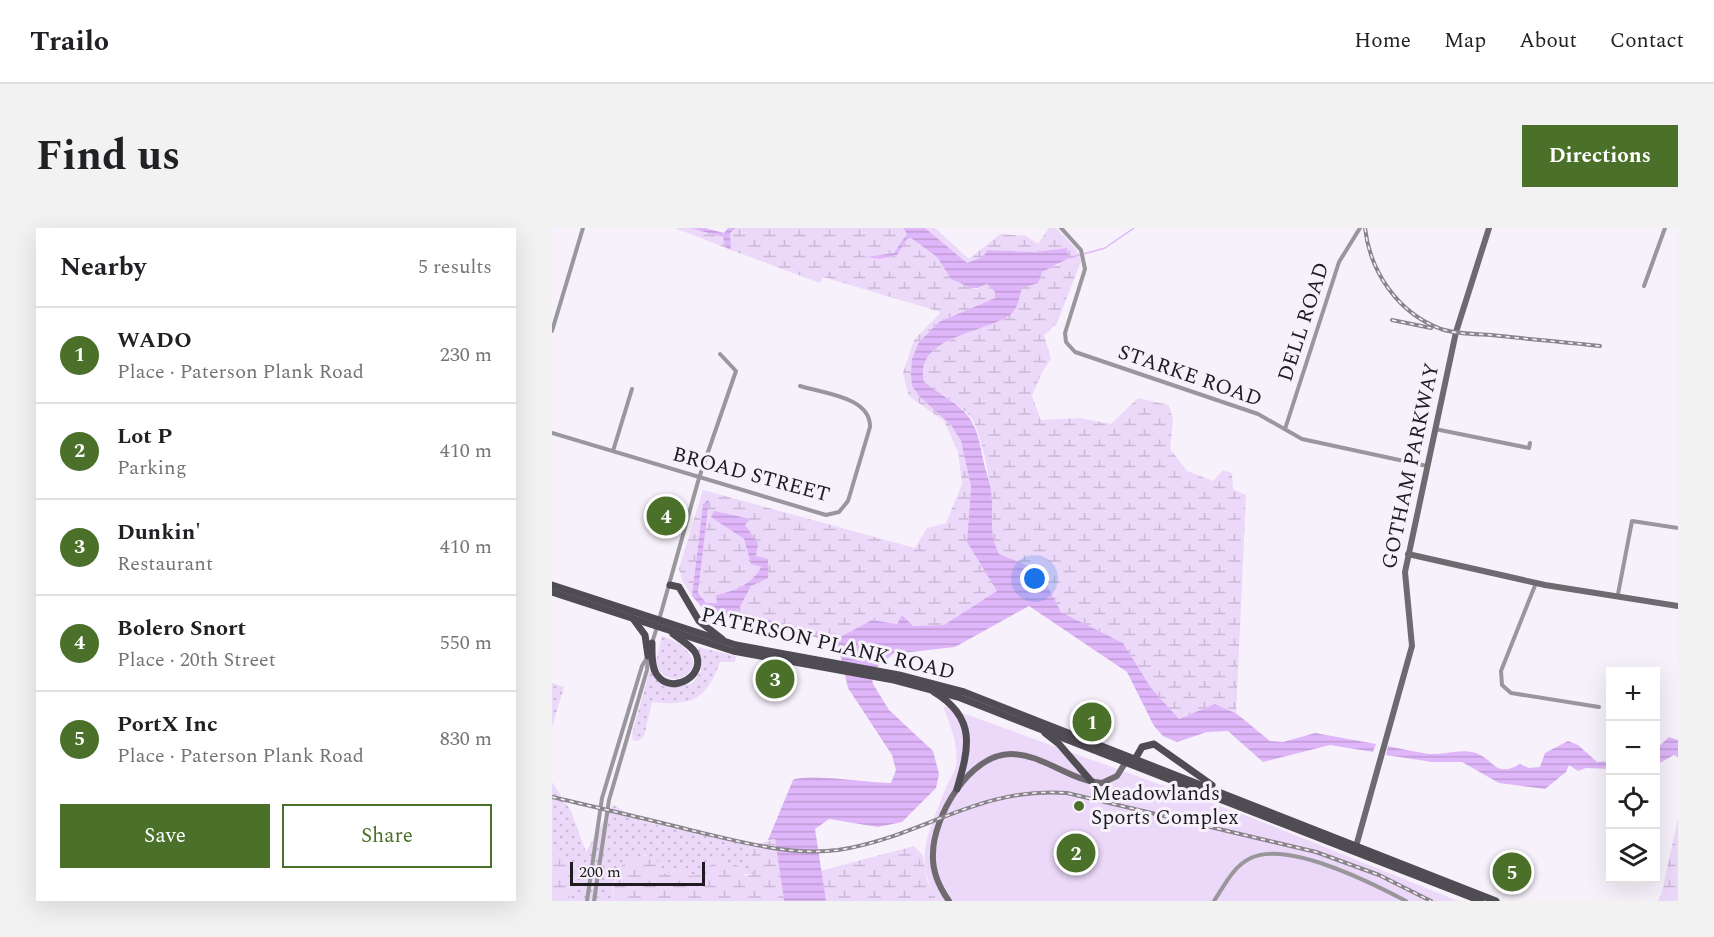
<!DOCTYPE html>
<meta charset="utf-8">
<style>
body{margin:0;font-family:Spectral,serif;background:#f2f2f2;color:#202124}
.controls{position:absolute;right:18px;bottom:18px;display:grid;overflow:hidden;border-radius:0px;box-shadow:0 6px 24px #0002}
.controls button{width:54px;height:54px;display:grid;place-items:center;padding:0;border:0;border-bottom:2px solid #e0e0e0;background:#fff;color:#202124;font:30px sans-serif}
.scale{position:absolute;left:18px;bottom:15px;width:135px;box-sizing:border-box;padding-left:6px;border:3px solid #1e1c1f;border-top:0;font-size:16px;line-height:21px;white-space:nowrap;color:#1e1c1f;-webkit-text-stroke:4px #f7f1fb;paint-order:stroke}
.you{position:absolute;left:483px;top:351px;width:21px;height:21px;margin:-15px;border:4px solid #fff;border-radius:50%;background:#1a73e8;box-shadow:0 0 0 9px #1a73e833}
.badge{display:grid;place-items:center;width:39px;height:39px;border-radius:50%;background:#4b7029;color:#fff;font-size:20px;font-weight:700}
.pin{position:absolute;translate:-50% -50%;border:3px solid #fff;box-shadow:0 2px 6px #0006}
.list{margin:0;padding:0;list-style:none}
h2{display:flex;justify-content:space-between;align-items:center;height:78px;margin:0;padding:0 24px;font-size:26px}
h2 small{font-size:20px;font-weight:400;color:#757577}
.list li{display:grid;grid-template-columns:39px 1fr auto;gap:18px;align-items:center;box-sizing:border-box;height:96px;padding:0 24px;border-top:2px solid #e0e0e0}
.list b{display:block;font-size:22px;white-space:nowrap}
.list p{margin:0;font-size:20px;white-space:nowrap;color:#757577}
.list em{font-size:20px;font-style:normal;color:#757577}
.actions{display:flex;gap:12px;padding:18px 24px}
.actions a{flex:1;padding:14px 0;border:2px solid #4b7029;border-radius:0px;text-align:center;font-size:21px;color:#4b7029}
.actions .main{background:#4b7029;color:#fff}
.icon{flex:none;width:33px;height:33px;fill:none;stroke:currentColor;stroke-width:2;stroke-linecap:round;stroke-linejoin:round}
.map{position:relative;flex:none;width:1126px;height:673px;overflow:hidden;border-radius:0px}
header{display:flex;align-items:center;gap:36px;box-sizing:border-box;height:84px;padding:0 30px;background:#fff;border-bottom:2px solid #e0e0e0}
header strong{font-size:28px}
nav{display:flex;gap:33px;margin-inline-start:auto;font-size:21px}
.intro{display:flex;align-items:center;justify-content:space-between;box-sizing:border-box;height:144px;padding:0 36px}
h1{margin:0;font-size:42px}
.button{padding:15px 27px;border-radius:0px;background:#4b7029;color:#fff;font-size:21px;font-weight:700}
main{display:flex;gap:36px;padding:0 36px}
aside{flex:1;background:#fff;border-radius:0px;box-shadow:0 6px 24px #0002}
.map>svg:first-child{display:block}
.green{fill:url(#green-dots)}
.wetland{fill:url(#wetland-marsh)}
.pitch{fill:#ecd8f9}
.water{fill:url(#water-rules)}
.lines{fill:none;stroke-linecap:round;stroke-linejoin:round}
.stream{stroke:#dfb6f9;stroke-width:1.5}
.street{stroke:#99979b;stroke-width:4}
.secondary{stroke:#6e6a70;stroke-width:6}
.primary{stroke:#504c53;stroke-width:7}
.rail-casing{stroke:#89858b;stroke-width:4}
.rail{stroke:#f7f1fb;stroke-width:1.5;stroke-dasharray:4.5;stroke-linecap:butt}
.poi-dot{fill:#4b7029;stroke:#f7f1fb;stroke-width:2}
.labels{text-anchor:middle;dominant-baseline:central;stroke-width:6;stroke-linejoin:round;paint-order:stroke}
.street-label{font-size:21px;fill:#1e1c1f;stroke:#f7f1fb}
.poi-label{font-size:21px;fill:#1e1c1f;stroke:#f7f1fb;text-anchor:start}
</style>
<header>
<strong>Trailo</strong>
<nav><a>Home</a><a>Map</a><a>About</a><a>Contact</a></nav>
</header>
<div class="intro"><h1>Find us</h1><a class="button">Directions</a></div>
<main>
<aside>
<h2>Nearby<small>5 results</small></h2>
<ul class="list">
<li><span class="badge">1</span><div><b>WADO</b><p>Place · Paterson Plank Road</p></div><em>230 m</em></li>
<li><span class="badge">2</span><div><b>Lot P</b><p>Parking</p></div><em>410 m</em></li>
<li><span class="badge">3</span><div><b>Dunkin'</b><p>Restaurant</p></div><em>410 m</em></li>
<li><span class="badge">4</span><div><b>Bolero Snort</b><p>Place · 20th Street</p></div><em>550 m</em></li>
<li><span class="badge">5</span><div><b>PortX Inc</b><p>Place · Paterson Plank Road</p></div><em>830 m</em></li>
</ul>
<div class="actions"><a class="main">Save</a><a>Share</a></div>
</aside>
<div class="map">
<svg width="1126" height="673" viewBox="0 0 1126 673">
<defs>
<pattern id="green-dots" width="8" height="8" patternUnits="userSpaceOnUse" patternTransform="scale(1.5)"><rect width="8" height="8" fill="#ecd8f9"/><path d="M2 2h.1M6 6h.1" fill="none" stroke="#cab9d5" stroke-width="1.8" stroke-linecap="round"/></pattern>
<pattern id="wetland-marsh" width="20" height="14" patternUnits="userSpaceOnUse" patternTransform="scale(1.5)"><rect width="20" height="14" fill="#ecd8f9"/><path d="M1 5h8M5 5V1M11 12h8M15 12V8" fill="none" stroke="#cab9d5"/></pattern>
<pattern id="water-rules" width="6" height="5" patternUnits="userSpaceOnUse" patternTransform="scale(1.5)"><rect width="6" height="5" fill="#dfb6f9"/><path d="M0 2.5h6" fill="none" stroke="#bf9cd5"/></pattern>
</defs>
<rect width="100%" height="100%" fill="#f7f1fb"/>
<g class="green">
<path d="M110,408C126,414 136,419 142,436C133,456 114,455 103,437Z"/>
<path d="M146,419L184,428L183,434H168C154,473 139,478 100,474L92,508L86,513L81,512L80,506L98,441C110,458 122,461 141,455L149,443Z"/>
<polygon points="0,455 12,459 0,499"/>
<path d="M0,554L19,583L34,624L61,577L89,593L199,618L202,646L139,648L130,642L110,646L94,627C63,635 63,643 60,673H17L23,640L0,622Z"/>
</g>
<g class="wetland">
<polygon points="123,0 138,0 171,9 174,20"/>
<path d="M184,0H351L356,6L342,25L315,29L328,31L345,27L355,11L359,10L385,29L399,51L419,60L426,61L435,56L443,64V70L387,94L367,114L368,169L399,197L409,213L419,259L415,314L446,363L392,397L360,398L320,392L288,409L184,384L199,358L216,350L203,328L192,297L197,292L183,305L192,311L199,336L209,339C201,357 182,363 164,367L166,375H154L146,362L156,271L151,276L140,368L131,354L127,341L151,262L363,320L375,300L394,295L410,256L406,224L392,193L357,168L351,145L362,112L389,84L271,49L268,55L179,22L178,5Z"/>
<path d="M373,0H383L417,31L448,6L474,8L486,16L497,0H504L524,21L529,33L505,95L492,107L499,131L490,144L480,168L489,192L528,190L559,196L586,170L617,177L621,192L618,221L635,243L661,253L671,242L680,245L681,261L694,267L684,486L663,476L627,491L599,460L571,415L509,384L487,342L447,326C437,304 441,294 440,272C439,255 429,205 420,191C413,179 384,163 372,154C363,108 434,105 458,86C466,80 464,69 469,62C476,51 495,39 507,37L514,21L483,24L435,22L431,29L415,35Z"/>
<polygon points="1126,590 1126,673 1106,673 1110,664"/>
<path d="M223,611L232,673H60C63,646 71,616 105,632L110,646L131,642L139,648L154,646L162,631L187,638L193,648L201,646L199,618Z"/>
<polygon points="362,618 371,628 375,652 385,673 274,673 268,643"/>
<polygon points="0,622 23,640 17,673 0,673"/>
</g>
<path class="pitch" d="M391,478L698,589L906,673H385C363,629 374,611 391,567C394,557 402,547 404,537C407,518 398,496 391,478Z"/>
<g class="water">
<polygon points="138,0 153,0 172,5 176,0 184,0 178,5 179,22 174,20 171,9"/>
<path d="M351,0H373L415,35L431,29L435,22L483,24L515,20L517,30L490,44L486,55L470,60C467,69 466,80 459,86C436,105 362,107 372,154C410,182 423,181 431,231C434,246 439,254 440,272C441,294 437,305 447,326L487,342L509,384L571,415L599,460L627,491L663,476L685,486L718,513L731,514L763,505L824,516L821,524L778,517L711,534L676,503L655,504L625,514L611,508L602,498L575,444L477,378L403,419L341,426L319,444L321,456L337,482L381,523L387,546L384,560L350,594L326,599L277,591L263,601L274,673H232L223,611L216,612L241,552C254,545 318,555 339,555L344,542L340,527L296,460L289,430L280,413L153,383L140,368L151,276L157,271L146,364L154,375H165L164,367C182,363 200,357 209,339L199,336L192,311L159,289L162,283L198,291L193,297L206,315L204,328L216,331V350L199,358L185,384L288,409L320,392L345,396L350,387L361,398L392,397L445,363L415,314L419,259L409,213L399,197L368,169L360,158L359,146L360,131L367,114L387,94L443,70V64L435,56L426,60H419L399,51L385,29L359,10L355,11L345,27L328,31L314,29L342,25L355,6Z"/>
<polygon points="1117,509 1126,512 1126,529 1122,527 1104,537 1104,521"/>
<path d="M1016,513L1026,517L1045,534L1058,533V541L1034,540L1026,543L1017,537L1014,544L993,561L947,555L910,534H880L834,527L836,518C850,521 864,524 877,526C892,527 909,520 924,525C944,533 943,550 968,536L977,540L988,539L993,525Z"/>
</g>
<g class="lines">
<polyline class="stream" points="517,30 553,20 582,0"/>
<g class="street">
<polyline points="509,0 529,22 533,41 513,105 514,114 523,124 706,186 750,211 875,238"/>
<polyline points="1092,58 1113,0"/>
<polyline points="0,103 31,0"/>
<polyline points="733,201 787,34 808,0"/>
<polyline points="883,201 977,220 978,215"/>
<path d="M0,205L274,287L287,284L296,273L318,199C319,169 270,165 248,158"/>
<polyline points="61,223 80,161"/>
<polyline points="984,355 949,443 950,457 959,465 1047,479"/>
<polyline points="1066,366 1080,293 1126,300"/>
<polyline points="107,392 147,250 184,143 168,126"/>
<polyline points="100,415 105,399"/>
<polyline points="35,673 50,570 90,438 96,428"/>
<polyline points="42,673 57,572 95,442 96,428"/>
<path d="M662,673C672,658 681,639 697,631C733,611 820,655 854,673"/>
</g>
<g class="secondary">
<polyline points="856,326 993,357 1126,378"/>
<polyline points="803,622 860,418 853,344 904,104 937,0"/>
<path d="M397,673C387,659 380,644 381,626C381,589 417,526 459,526C491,526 518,553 550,555L565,548L575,532"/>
</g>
<g class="primary">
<polyline points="0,357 184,417 347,447 412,464 944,673"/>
<polyline points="118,357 127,359 147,393 170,411"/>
<polyline points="0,364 181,423 342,452 406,469 929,673"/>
<polyline points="82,392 93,407 96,428"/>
<path d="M100,415C100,425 99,439 105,447C120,468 156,447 143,424C138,417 128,411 121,406"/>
<path d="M382,464C425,490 417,520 405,561"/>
<polyline points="493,505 507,516 539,553"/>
<polyline points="582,533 590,519 602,516 660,557"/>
</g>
<g class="rail-casing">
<g id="rail">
<path d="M813,0C818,44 846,85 889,101C904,106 923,106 939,107C975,111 1012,114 1048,118"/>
<polyline points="840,92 879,100"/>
<path d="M0,569C47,580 95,591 142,603C190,614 237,628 286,622C368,610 427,558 515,565L764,624L827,647L879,673"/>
</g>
</g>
<use href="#rail" class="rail"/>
</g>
<circle class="poi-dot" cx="527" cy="578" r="6"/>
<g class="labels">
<g class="street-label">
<text transform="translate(752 94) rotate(-72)">DELL ROAD</text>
<text transform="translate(638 148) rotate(19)">STARKE ROAD</text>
<text transform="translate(859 238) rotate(-78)">GOTHAM PARKWAY</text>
<text transform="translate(199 247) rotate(15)">BROAD STREET</text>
<text transform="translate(276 416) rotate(13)">PATERSON PLANK ROAD</text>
</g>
<g class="poi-label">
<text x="539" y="566">Meadowlands<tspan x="539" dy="24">Sports Complex</tspan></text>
</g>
</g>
</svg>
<div class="controls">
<button>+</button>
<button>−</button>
<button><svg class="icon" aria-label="locate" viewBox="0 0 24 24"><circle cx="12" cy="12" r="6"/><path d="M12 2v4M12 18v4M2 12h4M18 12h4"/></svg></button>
<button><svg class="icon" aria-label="layers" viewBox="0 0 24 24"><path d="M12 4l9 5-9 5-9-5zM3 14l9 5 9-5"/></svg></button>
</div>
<div class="scale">200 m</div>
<div class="you"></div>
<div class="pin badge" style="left:540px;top:494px">1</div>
<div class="pin badge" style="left:524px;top:625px">2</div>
<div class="pin badge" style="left:223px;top:451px">3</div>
<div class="pin badge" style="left:114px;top:288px">4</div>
<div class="pin badge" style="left:960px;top:644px">5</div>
</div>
</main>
